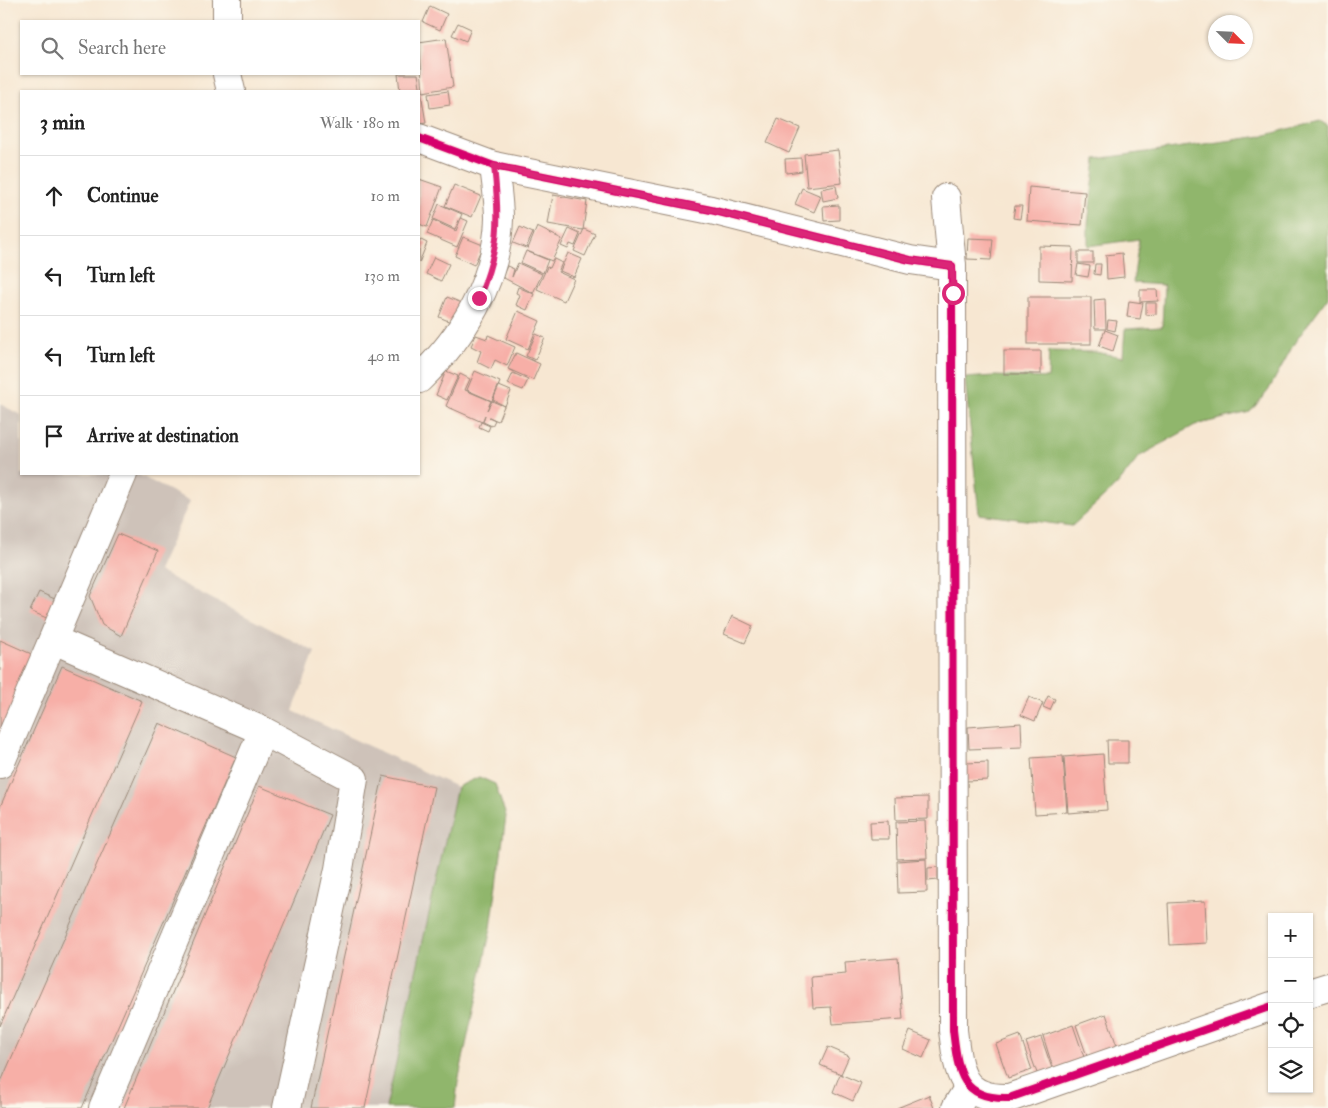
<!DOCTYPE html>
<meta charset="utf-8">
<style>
body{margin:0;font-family:"IM FELL Double Pica",serif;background:#f2f2f2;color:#222}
.controls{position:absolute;right:15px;bottom:15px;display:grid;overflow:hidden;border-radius:0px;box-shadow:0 1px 4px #0004}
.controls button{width:45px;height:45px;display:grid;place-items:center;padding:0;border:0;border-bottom:1px solid #e0e0e0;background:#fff;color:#222;font:25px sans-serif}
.compass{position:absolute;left:1208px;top:15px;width:45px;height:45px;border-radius:50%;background:#fff;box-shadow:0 1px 4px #0004;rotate:114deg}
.stop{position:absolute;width:15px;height:15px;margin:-11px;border:4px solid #db2777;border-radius:50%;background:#fff}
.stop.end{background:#db2777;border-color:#fff;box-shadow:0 1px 5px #0008}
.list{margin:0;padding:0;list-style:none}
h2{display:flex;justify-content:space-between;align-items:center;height:65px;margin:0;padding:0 20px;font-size:21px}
h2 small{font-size:16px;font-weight:400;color:#767676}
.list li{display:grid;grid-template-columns:32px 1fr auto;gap:15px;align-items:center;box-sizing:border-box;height:80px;padding:0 20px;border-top:1px solid #e0e0e0}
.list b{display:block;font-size:19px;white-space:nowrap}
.list em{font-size:16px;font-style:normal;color:#767676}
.icon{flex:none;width:28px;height:28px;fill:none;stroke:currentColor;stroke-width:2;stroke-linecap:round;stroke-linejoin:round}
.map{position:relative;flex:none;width:1328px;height:1108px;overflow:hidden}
.search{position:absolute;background:#fff;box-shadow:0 1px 4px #0004;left:20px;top:20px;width:400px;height:55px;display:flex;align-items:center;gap:12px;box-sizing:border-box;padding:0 18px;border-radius:0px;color:#767676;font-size:19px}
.panel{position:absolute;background:#fff;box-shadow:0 1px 4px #0004;left:20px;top:90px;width:400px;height:385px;border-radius:0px}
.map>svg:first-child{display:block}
.industrial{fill:#cec2b9}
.forest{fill:#90b66c;stroke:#667045}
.building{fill:#f7afa7}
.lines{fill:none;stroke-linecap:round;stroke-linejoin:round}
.minor-casing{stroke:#998878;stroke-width:30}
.minor{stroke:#fff;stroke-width:28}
.cycleway-casing{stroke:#fbf7ec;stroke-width:11}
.cycleway{stroke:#d6006c;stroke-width:8}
.route{stroke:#db2777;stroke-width:6}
</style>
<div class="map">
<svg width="1328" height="1108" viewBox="0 0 1328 1108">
<rect width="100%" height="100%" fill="#fbf7ec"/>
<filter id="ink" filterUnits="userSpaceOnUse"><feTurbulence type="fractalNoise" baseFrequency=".02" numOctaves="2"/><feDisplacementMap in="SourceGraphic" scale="10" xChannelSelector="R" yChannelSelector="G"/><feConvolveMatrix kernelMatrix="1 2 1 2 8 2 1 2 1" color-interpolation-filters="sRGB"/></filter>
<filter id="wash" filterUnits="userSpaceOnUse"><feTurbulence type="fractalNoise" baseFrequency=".0096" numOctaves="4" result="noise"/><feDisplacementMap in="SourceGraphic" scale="20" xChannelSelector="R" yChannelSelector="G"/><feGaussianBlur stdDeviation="1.12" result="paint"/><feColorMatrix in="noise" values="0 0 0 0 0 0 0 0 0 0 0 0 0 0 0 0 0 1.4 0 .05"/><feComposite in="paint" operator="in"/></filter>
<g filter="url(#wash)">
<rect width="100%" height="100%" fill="#f7e7d2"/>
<polygon class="industrial" points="0,404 21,415 21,474 137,474 190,501 158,571 315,652 293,711 457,787 386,1108 0,1108"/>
<g class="forest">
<polygon points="1320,121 1328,126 1328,297 1295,342 1268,391 1250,412 1195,425 1140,456 1117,485 1072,526 979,514 965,378 994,376 1048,378 1049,351 1095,352 1123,357 1125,329 1162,327 1164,285 1133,283 1139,239 1088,246 1088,224 1096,159 1262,136"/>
<polygon points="479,777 495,784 506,816 491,928 458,1082 455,1108 386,1108 457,787"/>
</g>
<g id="blocks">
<g class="building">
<polygon points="430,6 447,14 440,30 423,22"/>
<polygon points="458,23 471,29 466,41 452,35"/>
<polygon points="446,38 453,87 423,92 419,42"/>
<polygon points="398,74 418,74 426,123 419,124 419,91 400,91"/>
<polygon points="448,91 450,105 430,108 428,94"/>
<polygon points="778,119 800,128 789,153 767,143"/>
<polygon points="838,150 842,183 807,187 804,154"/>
<polygon points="801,158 802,171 786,173 785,159"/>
<polygon points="419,179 442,187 427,227 419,224"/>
<polygon points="454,185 481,196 472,217 445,206"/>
<polygon points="836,186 838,198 823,201 821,189"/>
<polygon points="1029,187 1085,192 1082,225 1027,221"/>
<polygon points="802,188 821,196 814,212 795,204"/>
<polygon points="553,195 587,201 583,230 548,224"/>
<polygon points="439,204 462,214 455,229 433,219"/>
<polygon points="839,205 839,220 824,221 823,206"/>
<polygon points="1015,206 1022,206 1020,219 1013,218"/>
<polygon points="461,218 468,221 457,247 427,234 433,220 456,231"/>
<polygon points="520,227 533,233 526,248 513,243"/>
<polygon points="537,227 562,239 552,261 527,251"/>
<polygon points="569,229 580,234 575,246 570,244 568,249 561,246"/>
<polygon points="584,229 595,234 585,256 574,251"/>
<polygon points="463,237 483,245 474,265 455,256"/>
<polygon points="968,238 993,239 991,260 967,259"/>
<polygon points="419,239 427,243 419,263"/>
<polygon points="1039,246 1073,247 1072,281 1039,280"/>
<polygon points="526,251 548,260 543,273 521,263"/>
<rect x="1078" y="252" width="15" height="11"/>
<polygon points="568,253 582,259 574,277 560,271"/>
<polygon points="1122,253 1124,277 1107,279 1106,255"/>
<polygon points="434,257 449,264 441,281 426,274"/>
<polygon points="554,259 562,263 558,272 574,279 564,301 537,289 547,267 550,268"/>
<polygon points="518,263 542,274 533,293 502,277 507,266 514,269 512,277"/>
<polygon points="1078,264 1090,266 1088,277 1076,275"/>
<polygon points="1095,264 1101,264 1100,275 1094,274"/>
<polygon points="518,287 534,294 527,310 516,305 520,295 516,293"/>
<polygon points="1140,290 1157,290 1158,301 1140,302"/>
<polygon points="447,297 467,305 458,325 439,317"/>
<rect x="1028" y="297" width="63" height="47"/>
<polygon points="1105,299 1106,329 1095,329 1094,300"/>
<polygon points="1129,301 1143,303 1140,319 1127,317"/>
<polygon points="1146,303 1156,303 1156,314 1146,315"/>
<polygon points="518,311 540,321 528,349 506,339"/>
<polygon points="1108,320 1117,321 1115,331 1107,329"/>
<polygon points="1105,330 1118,335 1113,351 1099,346"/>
<polygon points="536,334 545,338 535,360 526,356"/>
<polygon points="476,335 487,339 488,335 515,347 507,366 495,360 491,369 477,362 481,351 471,346"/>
<rect x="1004" y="351" width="37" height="23"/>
<polygon points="516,353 540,364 533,380 508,369"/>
<polygon points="446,371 458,376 447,400 436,395"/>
<polygon points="475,371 500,382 492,401 467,390"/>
<polygon points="513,373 528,380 523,390 508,384"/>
<polygon points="460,374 470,379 465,390 491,401 487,410 492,401 504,406 498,421 489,417 495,420 492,426 483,422 485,415 482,422 446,406"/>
<polygon points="499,386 511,391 505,406 493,400"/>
<polygon points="481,422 490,426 488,431 479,427"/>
<polygon points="118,534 158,551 121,636 102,625 90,596"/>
<polygon points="39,592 57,600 49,619 30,611"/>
<polygon points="732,616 753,626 745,643 724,634"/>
<polygon points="0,640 36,656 0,737"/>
<polygon points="62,666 142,701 0,1026 0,807"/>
<polygon points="1048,696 1055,699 1050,710 1043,707"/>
<polygon points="1029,697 1043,703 1035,721 1021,715"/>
<polygon points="159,723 236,757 82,1108 0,1108 0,1084"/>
<polygon points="1021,723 1022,747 969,749 968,727"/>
<polygon points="1107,740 1128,740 1128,763 1108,763"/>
<polygon points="1103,754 1107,810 1068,813 1064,757"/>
<polygon points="1063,756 1067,812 1035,814 1031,758"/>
<polygon points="988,762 988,780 966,781 966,763"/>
<polygon points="383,776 434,787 365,1108 311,1108"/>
<polygon points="259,786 330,815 207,1108 124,1108"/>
<polygon points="928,797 928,819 896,820 895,798"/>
<polygon points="888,821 889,839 871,839 870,822"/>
<polygon points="925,821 927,858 897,859 896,822"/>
<polygon points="926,859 927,892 898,893 897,861"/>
<polygon points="938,867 938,880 928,881 928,868"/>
<polygon points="1205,901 1207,943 1170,945 1168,903"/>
<polygon points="898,958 903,1019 833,1024 831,1007 813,1008 811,977 846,974 845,962"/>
<polygon points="1106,1014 1118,1049 1088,1059 1076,1025"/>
<polygon points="1073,1025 1085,1060 1054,1071 1043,1036"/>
<polygon points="910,1031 931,1040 923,1058 903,1049"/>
<polygon points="1020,1035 1032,1070 1008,1078 996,1044"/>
<polygon points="1041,1037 1053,1071 1038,1076 1026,1042"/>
<polygon points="828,1047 849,1056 841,1074 820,1065"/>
<polygon points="840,1074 861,1083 853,1101 833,1092"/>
<polygon points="929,1095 934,1108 897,1108"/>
</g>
</g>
</g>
<g filter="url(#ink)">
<use href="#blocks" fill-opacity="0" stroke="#998878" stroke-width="1"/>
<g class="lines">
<g class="minor-casing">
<g id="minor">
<polyline points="227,21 227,0"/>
<polyline points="227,74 231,91"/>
<path d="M419,138L494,166L711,210L910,260L952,266L953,1030C958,1071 960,1100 1009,1098L1272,1006"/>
<polyline points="946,198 952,266"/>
<path d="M419,379C463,337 497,281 499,219C499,202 496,183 494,166"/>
<polyline points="54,640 263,731"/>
<polyline points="0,764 123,474"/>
<polyline points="1309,993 1328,987"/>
<polyline points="103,1108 263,731 354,779 339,869 287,1108"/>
<polyline points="956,1108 969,1087"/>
</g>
</g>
<use href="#minor" class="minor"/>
<g class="cycleway-casing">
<path id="cycleway" d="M419,138L494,166L711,210L910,260L952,266L953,1030C958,1071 960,1100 1009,1098L1272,1006"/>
</g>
<use href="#cycleway" class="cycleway"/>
</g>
</g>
<g class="lines" filter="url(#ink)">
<path class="route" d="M479,298C500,246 500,221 494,166L711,210L910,260L952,266L953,293"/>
</g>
</svg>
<div class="controls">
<button>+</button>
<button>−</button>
<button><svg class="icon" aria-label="locate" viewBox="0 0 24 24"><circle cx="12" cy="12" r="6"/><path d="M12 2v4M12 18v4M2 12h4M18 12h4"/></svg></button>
<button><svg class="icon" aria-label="layers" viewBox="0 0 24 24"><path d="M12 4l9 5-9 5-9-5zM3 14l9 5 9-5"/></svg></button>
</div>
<svg class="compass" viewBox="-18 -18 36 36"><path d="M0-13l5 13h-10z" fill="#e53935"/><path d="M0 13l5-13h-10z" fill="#767676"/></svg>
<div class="stop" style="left:953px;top:293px"></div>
<div class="stop end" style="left:479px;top:298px"></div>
<div class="search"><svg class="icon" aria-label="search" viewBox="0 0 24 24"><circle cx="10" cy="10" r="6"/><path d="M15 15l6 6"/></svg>Search here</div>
<section class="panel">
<h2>3 min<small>Walk · 180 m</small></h2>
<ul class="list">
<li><svg class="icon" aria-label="ahead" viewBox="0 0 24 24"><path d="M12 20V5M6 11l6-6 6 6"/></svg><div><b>Continue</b></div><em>10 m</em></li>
<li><svg class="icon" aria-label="left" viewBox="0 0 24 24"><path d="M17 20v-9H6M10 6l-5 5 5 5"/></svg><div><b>Turn left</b></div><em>130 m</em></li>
<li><svg class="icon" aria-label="left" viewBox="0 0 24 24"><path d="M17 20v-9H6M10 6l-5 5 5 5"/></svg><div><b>Turn left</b></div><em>40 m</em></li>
<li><svg class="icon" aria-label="arrive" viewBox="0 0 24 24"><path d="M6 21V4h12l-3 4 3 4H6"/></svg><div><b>Arrive at destination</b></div></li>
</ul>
</section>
</div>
